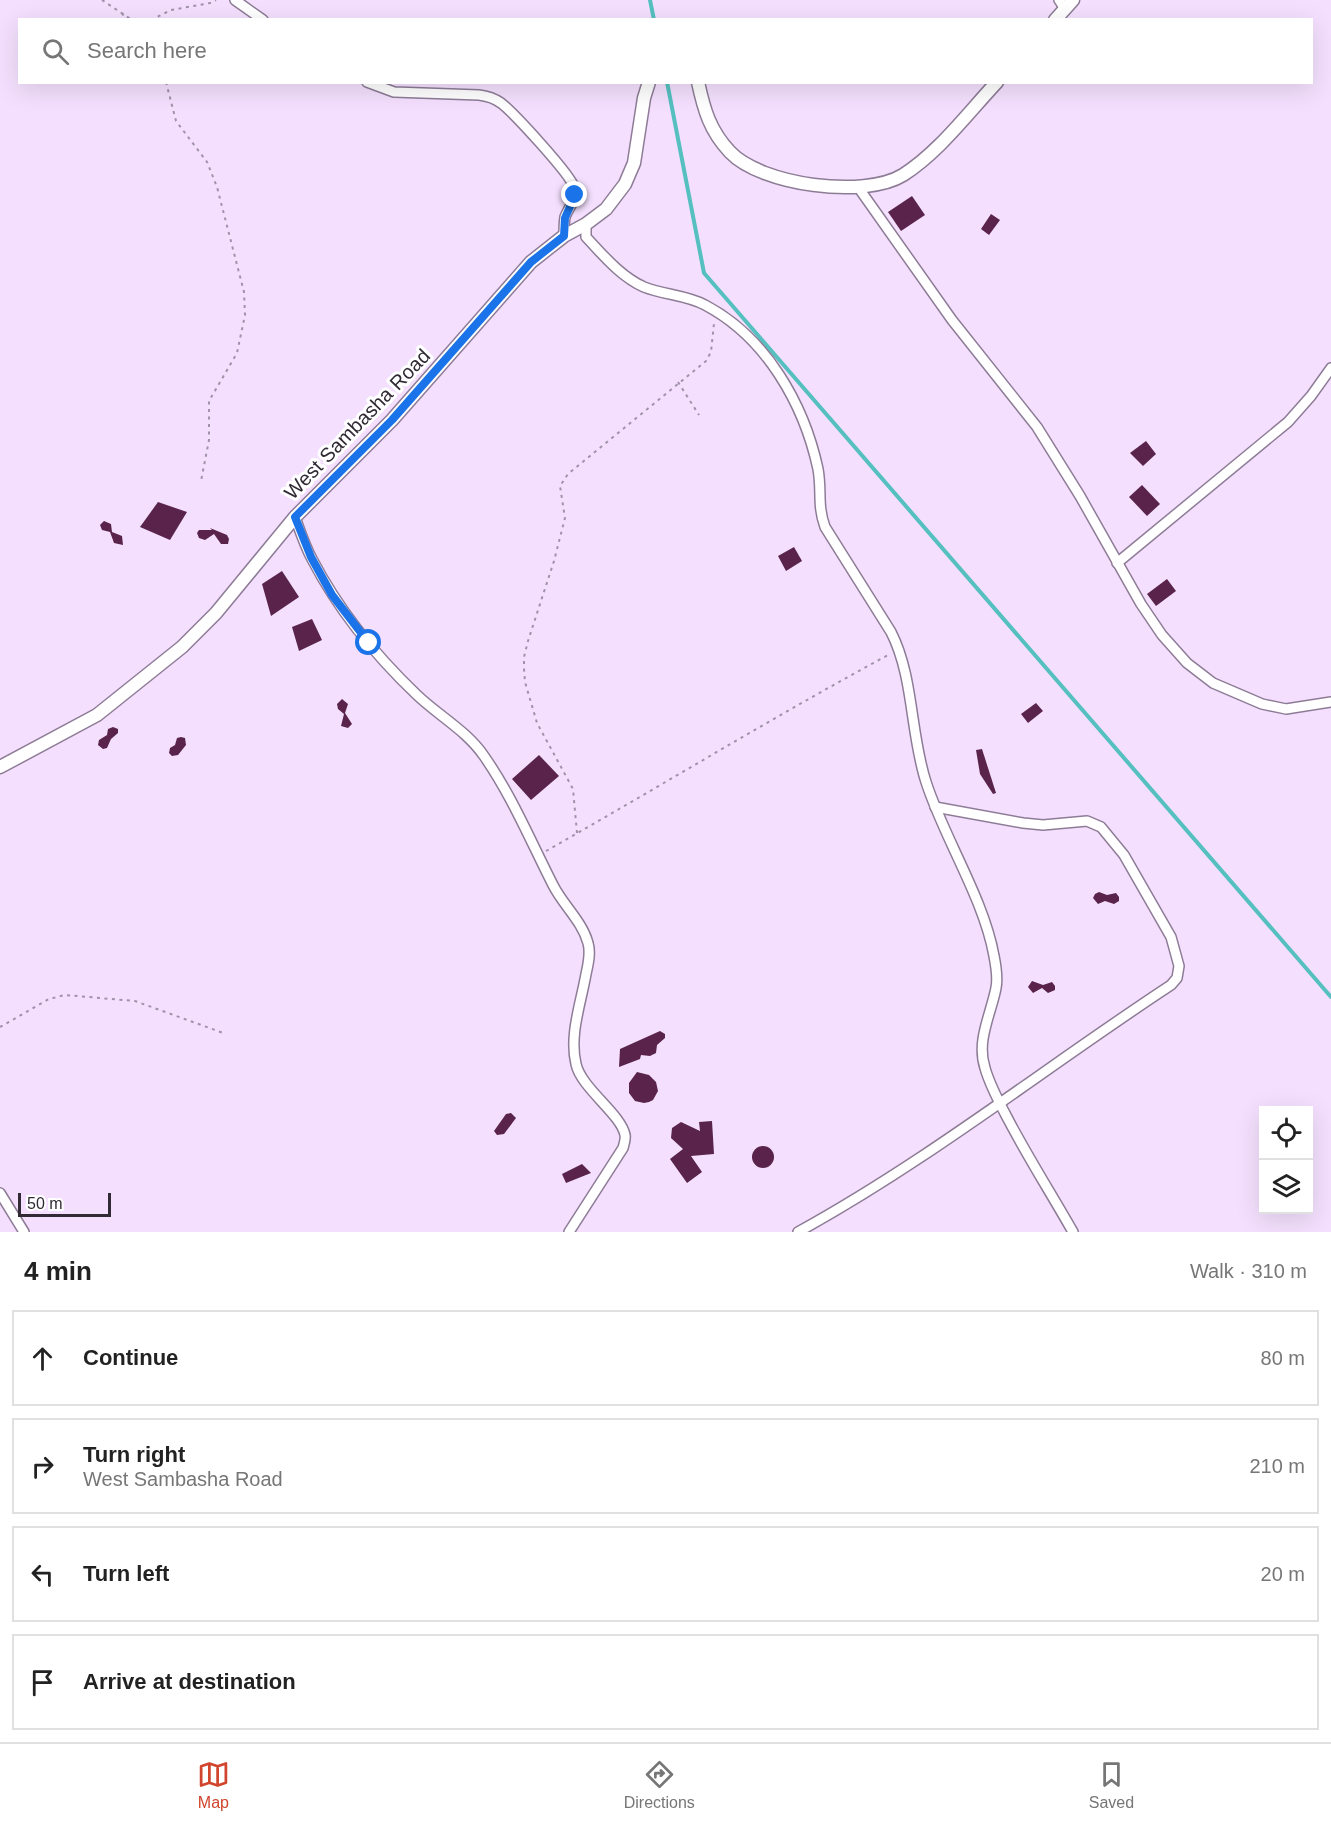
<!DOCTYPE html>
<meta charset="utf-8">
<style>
body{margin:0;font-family:Helvetica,sans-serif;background:#f2f2f2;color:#222}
.controls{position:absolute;right:18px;bottom:18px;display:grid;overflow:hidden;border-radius:0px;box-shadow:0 6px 24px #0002}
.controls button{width:54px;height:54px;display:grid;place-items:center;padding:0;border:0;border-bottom:2px solid #e0e0e0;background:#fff;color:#222;font:30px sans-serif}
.scale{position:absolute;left:18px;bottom:15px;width:93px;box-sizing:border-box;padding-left:6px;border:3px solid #312a35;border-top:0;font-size:16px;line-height:21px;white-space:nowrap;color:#312a35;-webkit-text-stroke:4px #fff;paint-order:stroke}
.stop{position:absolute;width:18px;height:18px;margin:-14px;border:4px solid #1a73e8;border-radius:50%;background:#fff}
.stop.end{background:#1a73e8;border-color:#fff;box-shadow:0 2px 6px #0008}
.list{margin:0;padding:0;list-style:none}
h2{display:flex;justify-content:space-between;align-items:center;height:78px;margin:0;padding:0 24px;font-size:26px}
h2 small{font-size:20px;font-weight:400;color:#767676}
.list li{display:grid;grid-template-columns:39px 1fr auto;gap:18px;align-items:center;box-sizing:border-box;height:96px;margin:0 12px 12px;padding:0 12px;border:2px solid #e0e0e0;border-radius:0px}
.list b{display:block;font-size:22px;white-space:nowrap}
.list p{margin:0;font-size:20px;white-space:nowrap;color:#767676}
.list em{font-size:20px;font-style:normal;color:#767676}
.icon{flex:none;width:33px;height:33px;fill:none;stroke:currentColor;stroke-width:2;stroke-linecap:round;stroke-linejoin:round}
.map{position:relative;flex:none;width:1331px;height:1232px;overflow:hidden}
.search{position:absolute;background:#fff;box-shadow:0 6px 24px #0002;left:18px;right:18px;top:18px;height:66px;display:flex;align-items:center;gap:15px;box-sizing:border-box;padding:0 21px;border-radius:0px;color:#767676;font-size:22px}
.sheet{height:510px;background:#fff}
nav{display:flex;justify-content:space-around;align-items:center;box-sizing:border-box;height:84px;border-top:2px solid #e0e0e0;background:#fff;font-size:16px;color:#767676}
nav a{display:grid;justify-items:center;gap:3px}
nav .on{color:#d0452c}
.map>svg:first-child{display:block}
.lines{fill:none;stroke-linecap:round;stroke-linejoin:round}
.stream{stroke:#56c0c0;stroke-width:4}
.building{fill:#59234b}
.minor-casing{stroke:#8e7c97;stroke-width:12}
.tertiary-casing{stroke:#8e7c97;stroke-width:15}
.path{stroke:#a092a8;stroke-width:2;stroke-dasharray:3 4.5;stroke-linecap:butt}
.minor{stroke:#fff;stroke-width:9}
.tertiary{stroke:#fff;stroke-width:12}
.route{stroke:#1a73e8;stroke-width:8}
.labels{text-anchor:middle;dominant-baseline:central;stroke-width:6;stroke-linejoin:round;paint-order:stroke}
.street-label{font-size:20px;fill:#312a35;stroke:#fff}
</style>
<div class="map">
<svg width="1331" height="1232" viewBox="0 0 1331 1232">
<rect width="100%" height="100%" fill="#f4e0fe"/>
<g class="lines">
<g class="stream">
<polyline points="650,0 654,20"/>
<polyline points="667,82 704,273 1331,997"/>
</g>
</g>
<g class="building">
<polygon points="912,196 925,215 901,231 888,212"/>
<polygon points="991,214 1000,220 989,235 981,229"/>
<polygon points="1146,441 1156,454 1143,466 1130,453"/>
<polygon points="1142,485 1160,504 1147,516 1129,497"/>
<polygon points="158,502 187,512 170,540 140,527"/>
<polygon points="104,521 111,524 112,532 122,536 123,545 114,543 110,532 102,530 100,525"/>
<polygon points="210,528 227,535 229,539 228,544 221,544 214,534 205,540 199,538 197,533 199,530 212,530"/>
<polygon points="794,547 802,561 786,571 778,556"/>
<polygon points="282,571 299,597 271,616 262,584"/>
<polygon points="1167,579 1176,591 1156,606 1147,594"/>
<polygon points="312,619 322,640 299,651 292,627"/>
<polygon points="342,699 348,704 345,713 352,724 348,728 341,726 344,714 338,709 337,704"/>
<polygon points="1036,703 1043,711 1028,723 1021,714"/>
<polygon points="113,727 118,729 118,733 111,739 107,748 103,749 98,745 99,740 107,735 108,729"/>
<polygon points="181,737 185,738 186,745 178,755 172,756 169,753 170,748 175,745 177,738"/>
<polygon points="982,749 996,793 993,794 980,774 976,750"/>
<polygon points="539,755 559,776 531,800 512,779"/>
<polygon points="1099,892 1107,895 1116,893 1119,897 1119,901 1114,904 1105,901 1098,904 1093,898 1095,894"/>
<polygon points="1032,981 1043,985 1052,982 1055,986 1055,990 1048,993 1042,988 1033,993 1028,987"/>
<polygon points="660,1031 665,1034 665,1038 657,1045 656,1053 650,1056 641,1055 640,1059 619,1067 620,1049"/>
<polygon points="637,1072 649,1075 656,1082 658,1091 653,1100 649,1102 644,1103 635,1101 629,1093 629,1083"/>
<polygon points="511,1113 516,1118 504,1134 497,1135 494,1131 506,1114"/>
<polygon points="712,1121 714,1154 691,1156 702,1172 687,1183 670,1159 683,1149 671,1138 672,1128 681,1122 700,1131 699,1122"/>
<circle cx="763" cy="1157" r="11"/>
<polygon points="582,1164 591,1173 566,1183 562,1174"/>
</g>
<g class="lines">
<g class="minor-casing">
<g id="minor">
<polyline points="235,0 263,20"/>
<polyline points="1059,0 1065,9"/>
<path d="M367,82L394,92L479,95C488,96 494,98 501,103C514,113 570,174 574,187C577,199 569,207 565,217C564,223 564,230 564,236"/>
<polyline points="858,187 952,320 1037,427 1080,496 1141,604 1162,635 1187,663 1213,683 1262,704 1286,709 1331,702"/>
<path d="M586,224V237C603,255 621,277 644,287C664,295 686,295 705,305C766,337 804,404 818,469C822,491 817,505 825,527L891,632C914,677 910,733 926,782C944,838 984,899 994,956C996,966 998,978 996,988C991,1014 976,1041 985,1068C990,1086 1000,1104 1009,1121C1029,1159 1052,1195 1073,1232"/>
<path d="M295,517C300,531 305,546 312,559C338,609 376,656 417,695C439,716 467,731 484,756C512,796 531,842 553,885C563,905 582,921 588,943C591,953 588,965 586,974C581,1003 569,1035 576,1064C581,1088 621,1114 625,1135C626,1139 624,1144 623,1148L569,1232"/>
<polyline points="1117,563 1288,422 1311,396 1331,368"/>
<polyline points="0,1193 24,1232"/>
<path d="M798,1232C929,1160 1046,1067 1171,985L1177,978L1179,966L1171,937L1124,855L1101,827L1087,821L1043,825L1023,823L935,807"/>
</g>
</g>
<g class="tertiary-casing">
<g id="tertiary">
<polyline points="1055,20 1073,0"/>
<path d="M698,82C704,110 710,131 730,152C761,185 864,199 903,175C939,152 967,114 997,82"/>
<polyline points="0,767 97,715 182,647 216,613 295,517 392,420 531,262 564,236 586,224 606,209 625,184 634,163 644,98 649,82"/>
</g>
</g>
<g class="path">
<polyline points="102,0 132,20"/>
<polyline points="122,13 126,20"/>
<polyline points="151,20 171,10 210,3 216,0"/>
<polyline points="166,82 176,121 207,162 217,187 244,292 245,315 237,353 209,401 209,440 201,481"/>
<polyline points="678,382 699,415"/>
<polyline points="577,833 573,789 537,723 525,682 524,669 524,657 528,641 554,561 565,518 560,486 568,474 706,361 711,352 714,323"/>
<path d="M546,851C661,786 773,717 890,654"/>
<polyline points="0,1027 49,999 65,995 135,1001 226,1034"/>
</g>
<use href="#minor" class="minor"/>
<use href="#tertiary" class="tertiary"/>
</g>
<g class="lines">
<polyline class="route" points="369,643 332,595 311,557 295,517 392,420 531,262 564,236 565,218 575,195"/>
</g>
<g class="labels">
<g class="street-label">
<text transform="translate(357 424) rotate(-46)">West Sambasha Road</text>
</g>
</g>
</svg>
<div class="controls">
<button><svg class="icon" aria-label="locate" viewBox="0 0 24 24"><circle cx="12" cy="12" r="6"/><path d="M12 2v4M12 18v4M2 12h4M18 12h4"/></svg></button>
<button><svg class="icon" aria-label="layers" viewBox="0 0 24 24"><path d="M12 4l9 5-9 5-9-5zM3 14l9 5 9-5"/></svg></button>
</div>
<div class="scale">50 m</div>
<div class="stop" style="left:369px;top:643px"></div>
<div class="stop end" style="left:575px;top:195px"></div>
<div class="search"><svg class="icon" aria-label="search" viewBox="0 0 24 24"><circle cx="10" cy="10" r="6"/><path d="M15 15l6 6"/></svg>Search here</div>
</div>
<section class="sheet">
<h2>4 min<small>Walk · 310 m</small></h2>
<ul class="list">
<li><svg class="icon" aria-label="ahead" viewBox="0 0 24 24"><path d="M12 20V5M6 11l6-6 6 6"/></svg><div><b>Continue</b></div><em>80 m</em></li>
<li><svg class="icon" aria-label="right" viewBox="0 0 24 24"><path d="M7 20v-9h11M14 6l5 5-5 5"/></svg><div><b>Turn right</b><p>West Sambasha Road</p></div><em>210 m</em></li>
<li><svg class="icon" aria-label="left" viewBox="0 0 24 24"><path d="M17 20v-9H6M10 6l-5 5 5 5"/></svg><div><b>Turn left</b></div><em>20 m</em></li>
<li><svg class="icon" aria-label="arrive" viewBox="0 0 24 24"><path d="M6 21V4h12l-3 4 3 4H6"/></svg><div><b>Arrive at destination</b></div></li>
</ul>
</section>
<nav>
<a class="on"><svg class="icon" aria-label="map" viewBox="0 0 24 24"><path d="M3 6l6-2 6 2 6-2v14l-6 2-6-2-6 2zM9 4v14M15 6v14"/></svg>Map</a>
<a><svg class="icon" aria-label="directions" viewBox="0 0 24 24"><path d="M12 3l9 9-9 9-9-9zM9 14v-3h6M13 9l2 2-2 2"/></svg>Directions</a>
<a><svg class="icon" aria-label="saved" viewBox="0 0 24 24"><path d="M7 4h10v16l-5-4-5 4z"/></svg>Saved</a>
</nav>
